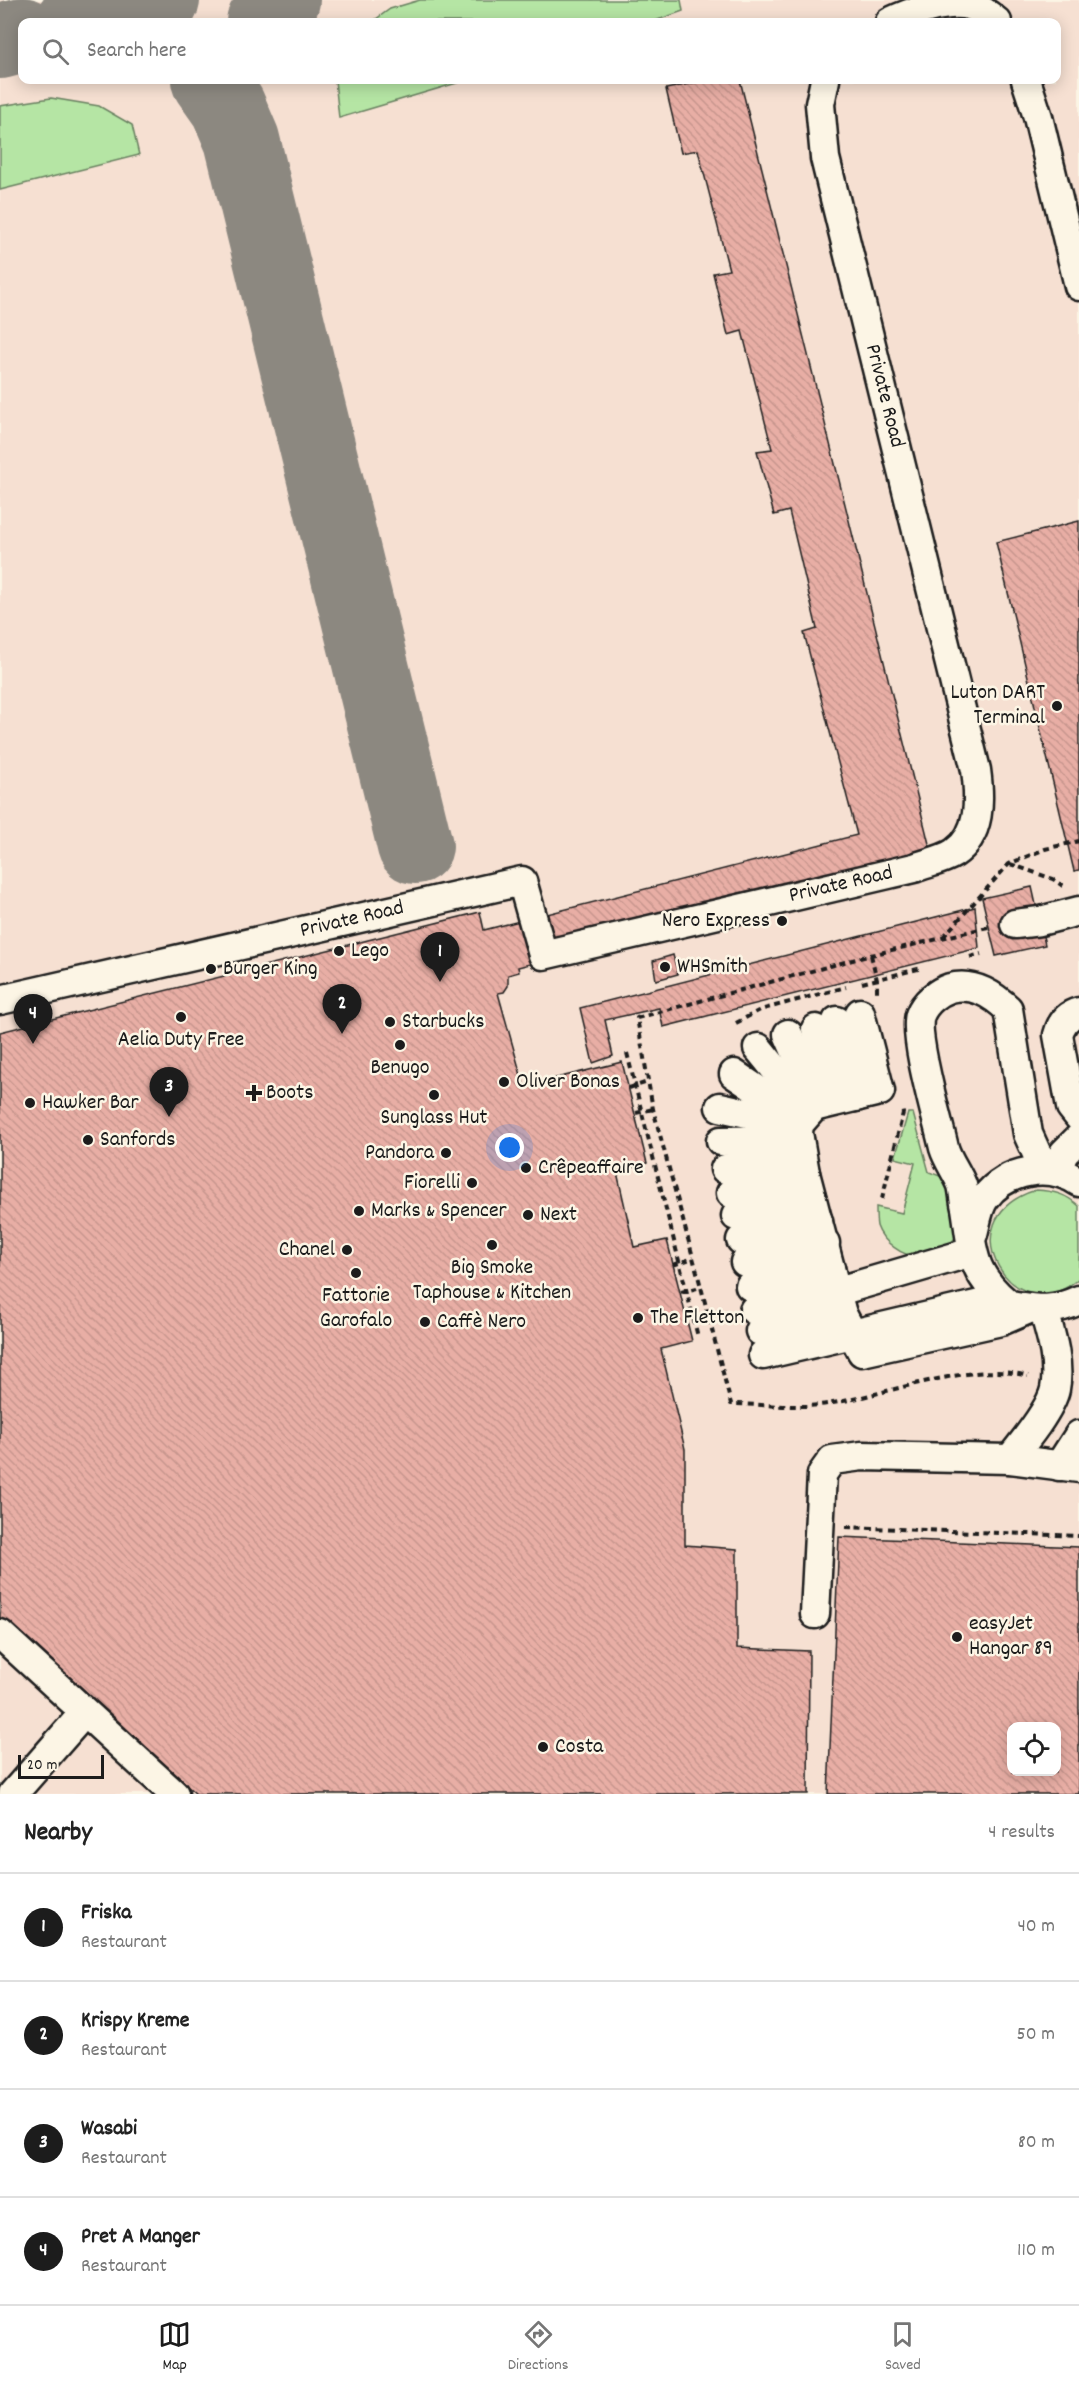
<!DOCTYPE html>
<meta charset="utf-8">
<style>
body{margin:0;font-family:Dekko,sans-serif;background:#f6f6f6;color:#222}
.controls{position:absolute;right:18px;bottom:18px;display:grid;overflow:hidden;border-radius:12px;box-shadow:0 3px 15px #0003}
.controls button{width:54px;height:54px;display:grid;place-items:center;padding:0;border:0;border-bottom:2px solid #e0e0e0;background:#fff;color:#222;font:30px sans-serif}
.scale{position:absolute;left:18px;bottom:15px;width:86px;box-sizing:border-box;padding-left:6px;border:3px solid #1c1c1c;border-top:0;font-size:16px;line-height:21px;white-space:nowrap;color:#1c1c1c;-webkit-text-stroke:4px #fcf5e5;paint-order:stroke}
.you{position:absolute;left:510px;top:1148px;width:21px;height:21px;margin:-15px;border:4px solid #fff;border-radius:50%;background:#1a73e8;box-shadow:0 0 0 9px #1a73e833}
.badge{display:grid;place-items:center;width:39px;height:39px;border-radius:50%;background:#1c1c1c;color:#fff;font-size:20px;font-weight:700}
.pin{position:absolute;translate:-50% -50px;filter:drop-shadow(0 2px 3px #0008)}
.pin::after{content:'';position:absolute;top:32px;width:21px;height:18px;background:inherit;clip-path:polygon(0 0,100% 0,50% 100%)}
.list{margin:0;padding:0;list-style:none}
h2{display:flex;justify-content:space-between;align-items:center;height:78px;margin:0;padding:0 24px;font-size:26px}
h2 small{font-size:20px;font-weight:400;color:#767676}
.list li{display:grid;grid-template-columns:39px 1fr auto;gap:18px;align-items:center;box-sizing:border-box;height:108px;padding:0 24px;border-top:2px solid #e0e0e0}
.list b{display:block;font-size:22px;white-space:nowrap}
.list p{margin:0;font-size:20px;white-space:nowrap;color:#767676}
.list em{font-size:20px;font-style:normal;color:#767676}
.icon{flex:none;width:33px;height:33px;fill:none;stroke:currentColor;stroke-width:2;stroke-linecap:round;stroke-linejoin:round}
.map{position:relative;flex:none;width:1079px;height:1794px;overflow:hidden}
.search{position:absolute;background:#fff;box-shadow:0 3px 15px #0003;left:18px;right:18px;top:18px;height:66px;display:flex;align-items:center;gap:15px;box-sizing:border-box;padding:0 21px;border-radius:12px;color:#767676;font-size:22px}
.sheet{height:510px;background:#fff}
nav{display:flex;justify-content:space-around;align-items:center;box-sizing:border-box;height:84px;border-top:2px solid #e0e0e0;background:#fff;font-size:16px;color:#767676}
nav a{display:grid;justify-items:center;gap:3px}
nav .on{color:#1c1c1c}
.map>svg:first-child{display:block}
.built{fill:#f6e0d2;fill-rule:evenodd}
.green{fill:#b5e5a4;stroke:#688060;stroke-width:1.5}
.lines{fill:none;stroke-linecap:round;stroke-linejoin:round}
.taxiway{stroke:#8c8880;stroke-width:76}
.building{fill:url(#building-back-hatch);stroke:#1c1c1c;stroke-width:1.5;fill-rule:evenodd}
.minor-casing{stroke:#1c1c1c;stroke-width:33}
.path{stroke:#1c1c1c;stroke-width:4;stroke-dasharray:6 4.5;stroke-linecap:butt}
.minor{stroke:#fcf5e5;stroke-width:28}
.poi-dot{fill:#1c1c1c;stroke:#fcf5e5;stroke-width:2}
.labels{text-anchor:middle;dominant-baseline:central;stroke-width:5;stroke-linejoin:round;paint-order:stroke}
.street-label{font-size:22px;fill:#1c1c1c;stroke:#fcf5e5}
.poi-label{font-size:22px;fill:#1c1c1c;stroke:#fcf5e5;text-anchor:start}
</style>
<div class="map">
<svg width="1079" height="1794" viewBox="0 0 1079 1794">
<defs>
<pattern id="building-back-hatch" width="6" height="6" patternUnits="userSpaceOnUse" patternTransform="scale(1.5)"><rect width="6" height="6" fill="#e8aea5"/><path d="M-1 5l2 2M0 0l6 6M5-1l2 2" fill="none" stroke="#c6958d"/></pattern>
</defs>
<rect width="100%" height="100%" fill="#fcf5e5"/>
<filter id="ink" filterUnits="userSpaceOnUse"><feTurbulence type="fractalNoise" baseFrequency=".0167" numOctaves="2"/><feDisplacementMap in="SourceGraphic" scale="12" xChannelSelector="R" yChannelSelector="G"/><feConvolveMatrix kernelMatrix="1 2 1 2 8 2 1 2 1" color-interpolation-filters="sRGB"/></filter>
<g filter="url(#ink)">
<path class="built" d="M0,0H1079V1794H0ZM22,22H1056V80H22ZM1012,1726H1056V1772H1012Z"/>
<g class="green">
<polygon points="420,0 681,0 683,11 652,22 372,22 390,9"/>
<polygon points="335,80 467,80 339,118"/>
<polygon points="51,98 99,106 132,125 139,155 0,190 0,106"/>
<path d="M908,1113H913L929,1172L948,1179C951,1190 961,1214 961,1224C959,1242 937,1255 920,1256C903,1258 882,1241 877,1226C876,1220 876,1213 876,1207L902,1213L915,1163L895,1158Z"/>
<path d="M1036,1190C1054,1191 1066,1194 1079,1206V1278C1016,1336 942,1219 1036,1190Z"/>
</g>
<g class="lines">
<g class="taxiway">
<polyline points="73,22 162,0"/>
<polyline points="264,22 282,0"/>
<polyline points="0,41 22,35"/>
<polyline points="209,80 228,107 242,140 415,846"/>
</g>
</g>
<g class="building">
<polygon points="707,80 740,80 931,852 679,926 518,967 519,972 508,975 508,986 504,992 498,993 524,1086 622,1062 647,1163 617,1172 634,1247 667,1240 692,1341 661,1349 685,1449 685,1545 737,1549 737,1648 809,1651 808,1794 196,1794 0,1617 0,1032 480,912 484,930 857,835 804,633 817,629 789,511 774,515 757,451 772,449 742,331 728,335 713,273 729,270 698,150 681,153 666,89"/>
<polygon points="1079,521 1079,870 1074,871 996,542"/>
<polygon points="1032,887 1045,945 996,956 982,898"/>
<polygon points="975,907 979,948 663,1027 659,1008 605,1020 613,1056 593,1063 580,1008"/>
<polygon points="673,955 678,974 656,980 653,961"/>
<path d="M839,1537L1079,1547V1794H828ZM1012,1726H1056V1772H1012Z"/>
</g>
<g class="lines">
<g class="minor-casing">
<g id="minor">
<path d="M890,22C911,12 945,0 969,5C979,7 990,16 997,22"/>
<polyline points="1026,80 1038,117 1079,286"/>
<polyline points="1015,924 1040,921 1079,911"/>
<path d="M0,1000L522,881L543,955L914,868C927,863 943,860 954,853C981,835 980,799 976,770L825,158L820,104L825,80"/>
<path d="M1079,1012C1067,1015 1061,1024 1058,1035L1071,1107L1079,1117"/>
<polyline points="860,1013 880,1091 814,1107 799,1124 798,1133 805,1173 842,1314 862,1352 1001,1321 1029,1309"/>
<polyline points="837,1021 856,1097"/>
<polyline points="816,1029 836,1101"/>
<polyline points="788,1034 819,1105"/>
<polyline points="758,1048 809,1111"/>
<polyline points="734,1074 802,1120"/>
<polyline points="720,1107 797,1124"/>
<polyline points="721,1141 799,1140"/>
<polyline points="725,1169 799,1151"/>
<polyline points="1056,1171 1064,1153 1079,1138"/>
<polyline points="731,1193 805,1173"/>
<polyline points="736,1216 811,1197"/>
<path d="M973,1234C976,1223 978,1207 985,1198C1006,1169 1050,1162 1079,1182"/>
<polyline points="741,1240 818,1221"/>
<polyline points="745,1262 825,1243"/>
<polyline points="750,1286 830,1268"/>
<path d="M1007,1303C971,1273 973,1252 966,1208C964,1201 964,1193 962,1185C957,1172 948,1161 944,1148C938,1121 913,1037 920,1015C925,1002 938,992 950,988C973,982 992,994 1008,1009L1028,1134L1037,1154L1051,1170"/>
<polyline points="754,1310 835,1292 972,1252"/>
<polyline points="760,1331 842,1314"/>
<path d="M763,1355L985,1303C1023,1303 1041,1318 1079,1300"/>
<path d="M1010,1459C1023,1443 1051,1409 1055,1389C1060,1363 1051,1335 1044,1311"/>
<polyline points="1059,1466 1079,1435"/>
<polyline points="815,1614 822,1474 832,1460 862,1456 1010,1459 1079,1468"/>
<polyline points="0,1634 174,1794"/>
<polyline points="13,1794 84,1713"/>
</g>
</g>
<g class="path">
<polyline points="1010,864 1053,879 1063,886"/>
<path d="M988,927L871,955L637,1018L653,1109L701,1287L731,1404C759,1404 790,1408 819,1405C881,1398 968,1360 1028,1376"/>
<polyline points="943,937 1009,864 1045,849 1079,841"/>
<polyline points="871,955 877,980 877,992"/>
<polyline points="970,957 981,954"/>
<polyline points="862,983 922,968"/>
<polyline points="736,1023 760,1010 846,987"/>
<polyline points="627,1053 698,1337"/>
<polyline points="629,1088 648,1082"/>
<polyline points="636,1113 653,1109"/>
<polyline points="882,1199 903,1113 902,1108"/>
<polyline points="673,1265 693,1258"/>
<polyline points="681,1292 701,1287"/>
<polyline points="846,1527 1079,1536"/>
</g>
<use href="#minor" class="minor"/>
</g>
</g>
<g class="poi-dot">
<circle cx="1057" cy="706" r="6"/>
<circle cx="782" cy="921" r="6"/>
<circle cx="339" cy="951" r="6"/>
<circle cx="665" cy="967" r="6"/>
<circle cx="211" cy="969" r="6"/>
<circle cx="181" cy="1017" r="6"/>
<circle cx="390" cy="1022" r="6"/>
<circle cx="400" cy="1045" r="6"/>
<circle cx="504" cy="1082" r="6"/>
<path d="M251 1084h6v6h6v6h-6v6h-6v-6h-6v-6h6z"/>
<circle cx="434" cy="1095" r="6"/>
<circle cx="30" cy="1103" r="6"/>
<circle cx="88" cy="1140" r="6"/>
<circle cx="446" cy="1153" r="6"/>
<circle cx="526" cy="1168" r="6"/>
<circle cx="472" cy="1183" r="6"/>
<circle cx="359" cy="1211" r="6"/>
<circle cx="528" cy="1215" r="6"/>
<circle cx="492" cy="1245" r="6"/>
<circle cx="347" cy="1250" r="6"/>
<circle cx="356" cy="1273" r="6"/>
<circle cx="638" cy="1318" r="6"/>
<circle cx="425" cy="1322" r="6"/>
<circle cx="957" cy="1637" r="6"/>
<circle cx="543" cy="1747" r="6"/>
</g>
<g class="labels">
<g class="street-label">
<text transform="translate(884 396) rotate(76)">Private Road</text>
<text transform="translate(841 885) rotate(-13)">Private Road</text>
<text transform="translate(352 920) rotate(-13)">Private Road</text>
</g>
<g class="poi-label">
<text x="1045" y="693" text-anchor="end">Luton DART<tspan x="1045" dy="25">Terminal</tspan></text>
<text x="770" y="921" text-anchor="end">Nero Express</text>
<text x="351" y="951">Lego</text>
<text x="677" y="967">WHSmith</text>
<text x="223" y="969">Burger King</text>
<text x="402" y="1022">Starbucks</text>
<text x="181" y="1040" text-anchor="middle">Aelia Duty Free</text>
<text x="400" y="1068" text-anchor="middle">Benugo</text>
<text x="516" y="1082">Oliver Bonas</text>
<text x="266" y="1093">Boots</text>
<text x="42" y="1103">Hawker Bar</text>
<text x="434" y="1118" text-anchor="middle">Sunglass Hut</text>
<text x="100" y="1140">Sanfords</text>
<text x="434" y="1153" text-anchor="end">Pandora</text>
<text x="538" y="1168">Crêpeaffaire</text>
<text x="460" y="1183" text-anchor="end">Fiorelli</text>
<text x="371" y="1211">Marks &amp; Spencer</text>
<text x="540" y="1215">Next</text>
<text x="335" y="1250" text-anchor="end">Chanel</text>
<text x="492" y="1268" text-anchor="middle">Big Smoke<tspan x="492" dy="25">Taphouse &amp; Kitchen</tspan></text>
<text x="356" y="1296" text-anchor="middle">Fattorie<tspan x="356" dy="25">Garofalo</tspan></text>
<text x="650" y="1318">The Fletton</text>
<text x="437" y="1322">Caffè Nero</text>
<text x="969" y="1624">easyJet<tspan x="969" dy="25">Hangar 89</tspan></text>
<text x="555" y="1747">Costa</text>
</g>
</g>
</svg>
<div class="controls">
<button><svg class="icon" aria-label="locate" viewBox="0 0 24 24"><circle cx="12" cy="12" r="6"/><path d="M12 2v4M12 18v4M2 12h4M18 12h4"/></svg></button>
</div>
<div class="scale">20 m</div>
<div class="you"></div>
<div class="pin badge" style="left:440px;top:982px">1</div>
<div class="pin badge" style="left:342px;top:1034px">2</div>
<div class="pin badge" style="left:169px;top:1117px">3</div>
<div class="pin badge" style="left:33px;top:1044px">4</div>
<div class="search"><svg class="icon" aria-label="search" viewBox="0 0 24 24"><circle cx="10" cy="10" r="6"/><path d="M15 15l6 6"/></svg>Search here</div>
</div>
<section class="sheet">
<h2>Nearby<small>4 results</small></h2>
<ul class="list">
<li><span class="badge">1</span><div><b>Friska</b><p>Restaurant</p></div><em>40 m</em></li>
<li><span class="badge">2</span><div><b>Krispy Kreme</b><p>Restaurant</p></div><em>50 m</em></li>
<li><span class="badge">3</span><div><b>Wasabi</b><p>Restaurant</p></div><em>80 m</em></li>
<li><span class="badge">4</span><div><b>Pret A Manger</b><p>Restaurant</p></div><em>110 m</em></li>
</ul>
</section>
<nav>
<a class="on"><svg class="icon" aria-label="map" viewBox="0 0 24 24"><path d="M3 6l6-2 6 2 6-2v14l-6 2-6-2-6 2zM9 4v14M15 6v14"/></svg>Map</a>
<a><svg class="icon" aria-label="directions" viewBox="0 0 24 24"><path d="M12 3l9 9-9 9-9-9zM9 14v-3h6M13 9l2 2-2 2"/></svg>Directions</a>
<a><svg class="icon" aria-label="saved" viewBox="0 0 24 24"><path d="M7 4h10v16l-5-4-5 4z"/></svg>Saved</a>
</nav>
